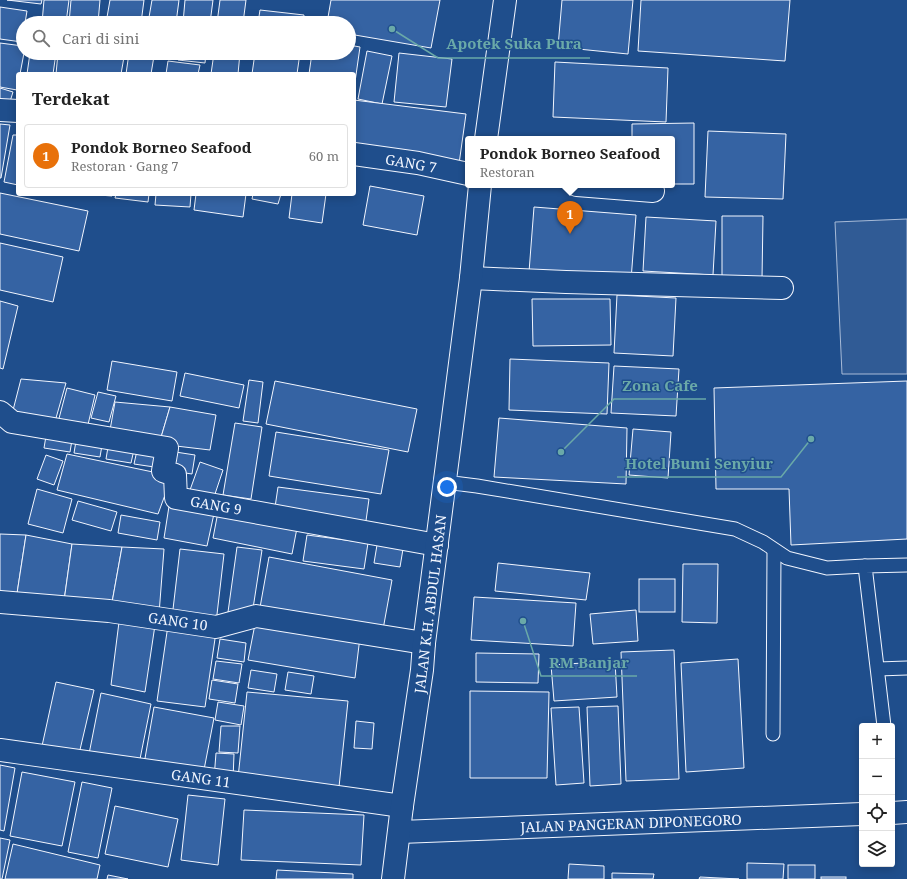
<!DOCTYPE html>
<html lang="id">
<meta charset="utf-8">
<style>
body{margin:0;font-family:"Noto Serif",serif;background:#f6f6f6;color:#222}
.controls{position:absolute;right:12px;bottom:12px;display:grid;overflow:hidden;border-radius:4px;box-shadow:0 2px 10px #0003}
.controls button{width:36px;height:36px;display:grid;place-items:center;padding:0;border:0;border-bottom:1px solid #e0e0e0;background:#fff;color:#222;font:20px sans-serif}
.you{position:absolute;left:447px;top:487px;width:14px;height:14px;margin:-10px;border:3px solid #fff;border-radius:50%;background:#1a73e8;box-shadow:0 0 0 6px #1a73e833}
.badge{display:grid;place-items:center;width:26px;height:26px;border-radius:50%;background:#db2777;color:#fff;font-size:13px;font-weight:700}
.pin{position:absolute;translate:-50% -33px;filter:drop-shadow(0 1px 2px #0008)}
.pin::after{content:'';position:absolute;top:21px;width:14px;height:12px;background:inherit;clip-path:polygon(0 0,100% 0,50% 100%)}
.popup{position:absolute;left:465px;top:136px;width:210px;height:52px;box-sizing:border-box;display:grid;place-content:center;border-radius:4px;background:#fff;filter:drop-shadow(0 1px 3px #0005);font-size:13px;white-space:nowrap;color:#767676}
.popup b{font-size:15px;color:#222}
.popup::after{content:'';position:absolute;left:50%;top:100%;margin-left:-8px;border:8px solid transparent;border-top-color:#fff}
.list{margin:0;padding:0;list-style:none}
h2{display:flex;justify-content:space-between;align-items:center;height:52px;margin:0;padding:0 16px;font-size:17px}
h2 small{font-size:13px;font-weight:400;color:#767676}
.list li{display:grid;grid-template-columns:26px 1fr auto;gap:12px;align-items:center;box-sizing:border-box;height:64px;margin:0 8px 8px;padding:0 8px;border:1px solid #e0e0e0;border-radius:4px}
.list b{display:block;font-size:15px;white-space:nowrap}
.list p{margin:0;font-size:13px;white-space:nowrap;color:#767676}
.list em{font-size:13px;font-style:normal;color:#767676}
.icon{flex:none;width:22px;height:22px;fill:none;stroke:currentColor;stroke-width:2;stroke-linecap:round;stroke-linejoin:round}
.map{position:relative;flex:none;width:907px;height:879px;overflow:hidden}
.search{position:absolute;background:#fff;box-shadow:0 2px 10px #0003;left:16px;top:16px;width:340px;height:44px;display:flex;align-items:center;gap:10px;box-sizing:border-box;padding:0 14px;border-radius:22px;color:#767676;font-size:15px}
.panel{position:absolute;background:#fff;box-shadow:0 2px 10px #0003;left:16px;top:72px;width:340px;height:124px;border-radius:4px}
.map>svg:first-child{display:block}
.built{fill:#305b95;stroke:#a8bbd7}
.building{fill:#3563a3;stroke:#f2f6ff}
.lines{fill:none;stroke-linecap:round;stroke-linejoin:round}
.lane-casing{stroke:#f2f6ff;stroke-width:15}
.street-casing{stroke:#f2f6ff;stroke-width:24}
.secondary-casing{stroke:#f2f6ff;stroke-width:24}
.lane{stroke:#1f4e8c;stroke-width:13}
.street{stroke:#1f4e8c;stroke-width:22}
.secondary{stroke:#1f4e8c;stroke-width:22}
.labels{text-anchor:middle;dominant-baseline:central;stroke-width:3;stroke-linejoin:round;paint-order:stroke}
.street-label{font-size:14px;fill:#f2f6ff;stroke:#1f4e8c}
.leader{fill:none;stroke:#6aa9a8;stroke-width:1.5}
.callout-dot{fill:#6aa9a8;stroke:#1f4e8c;stroke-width:1.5}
.callout-label{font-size:15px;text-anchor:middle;font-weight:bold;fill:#6aa9a8;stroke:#1f4e8c;stroke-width:3;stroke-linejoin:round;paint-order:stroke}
</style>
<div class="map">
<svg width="907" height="879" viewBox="0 0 907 879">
<rect width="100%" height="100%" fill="#1f4e8c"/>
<polygon class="built" points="907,219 907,374 842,374 835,222"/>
<g class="building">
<polygon points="7,0 42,0 41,4"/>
<polygon points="44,0 69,0 66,23 42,23"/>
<polygon points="71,0 100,0 98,23 69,23"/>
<polygon points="110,0 144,0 141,23 106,23"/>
<polygon points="152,0 179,0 176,23 148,23"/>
<polygon points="185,0 213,0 210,23 183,23"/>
<polygon points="220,0 246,0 243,23 217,23"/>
<polygon points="331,0 440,0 431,48 349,34 349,23 327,23"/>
<polygon points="562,0 633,0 628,54 558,47"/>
<polygon points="641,0 790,0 785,61 638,51"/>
<polygon points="0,7 27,11 25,23 23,23 22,42 0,39"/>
<polygon points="260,10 304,15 303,23 258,23"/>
<polygon points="0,43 23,46 24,53 20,74 18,74 17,90 0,87"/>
<polygon points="349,45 360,47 354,89 354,74 309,74 312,53 349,53"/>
<polygon points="367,51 392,56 382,104 358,99"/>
<polygon points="30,53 56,53 53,74 27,74"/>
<polygon points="58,53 95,53 124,57 121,74 56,74"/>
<polygon points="129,53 154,56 151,74 126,74"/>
<polygon points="179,53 206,53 205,63 178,60"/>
<polygon points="214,53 240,53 238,74 211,74"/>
<polygon points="255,53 300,53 297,74 252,74"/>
<polygon points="399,53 452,59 446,107 394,102"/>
<polygon points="168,61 200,65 198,74 166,74"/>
<polygon points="555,62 668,68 666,122 553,117"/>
<polygon points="0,88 13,92 8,108 0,106"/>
<polygon points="354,100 466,114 459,164 354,151"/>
<polygon points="694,123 694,184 672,184 672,139 632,139 632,124"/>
<polygon points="0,124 10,125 1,178 0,178"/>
<polygon points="708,131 786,134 783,199 705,197"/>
<polygon points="13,135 18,135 18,185 4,182"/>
<polygon points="370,186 424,196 417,235 363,225"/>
<polygon points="0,193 88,211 79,251 0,234"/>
<polygon points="86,194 112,194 112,196"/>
<polygon points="116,194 149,194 148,202 115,198"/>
<polygon points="156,194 191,194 190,207 155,205"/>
<polygon points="196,194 246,194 243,217 194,210"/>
<polygon points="253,194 281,194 278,204 252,199"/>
<polygon points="292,194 326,194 322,223 289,218"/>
<polygon points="534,207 636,215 631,280 529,272"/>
<polygon points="722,216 763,216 762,279 722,279"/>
<polygon points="646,217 716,221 713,275 643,271"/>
<polygon points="0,243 63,257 53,302 0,290"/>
<polygon points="617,295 676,298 673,356 614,353"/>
<polygon points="532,299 610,299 611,345 533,346"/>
<polygon points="0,301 18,306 3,369 0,368"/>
<polygon points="510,359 609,363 607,414 509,410"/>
<polygon points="112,361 177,372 172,401 107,390"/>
<polygon points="614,366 679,369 676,416 611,413"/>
<polygon points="185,373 244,385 239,408 180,396"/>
<polygon points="21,379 66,383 54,425 11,418"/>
<polygon points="249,380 263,382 258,423 243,421"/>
<polygon points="275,381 417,409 408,452 266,424"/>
<polygon points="907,381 907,539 791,545 789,489 716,489 714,388"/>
<polygon points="67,388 95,395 86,433 57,426"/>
<polygon points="98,392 116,396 109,422 91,418"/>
<polygon points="115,402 170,407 159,444 110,430"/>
<polygon points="170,407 216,415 210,450 159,444"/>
<polygon points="499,418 627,428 626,484 494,477"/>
<polygon points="235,423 262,427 251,499 223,495"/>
<polygon points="633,429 671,432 668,478 629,475"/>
<polygon points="47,430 73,434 70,452 44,448"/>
<polygon points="276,432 389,450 381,494 269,476"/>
<polygon points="77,435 103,439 100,457 74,453"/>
<polygon points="109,441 135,445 131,463 106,459"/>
<polygon points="138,446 164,450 161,468 134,464"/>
<polygon points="169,451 195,455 192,474 166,470"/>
<polygon points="67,454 172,476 158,514 57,490"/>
<polygon points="46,455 63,461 54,485 37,479"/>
<polygon points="200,462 223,470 214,497 190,490"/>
<polygon points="278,487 369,499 365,528 274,514"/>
<polygon points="37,489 72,499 63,533 28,524"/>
<polygon points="170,500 215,509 207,546 164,538"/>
<polygon points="78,501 117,512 111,531 72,520"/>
<polygon points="218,512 297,528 292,554 213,538"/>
<polygon points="121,515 160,522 157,540 118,533"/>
<polygon points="0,534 26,535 16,600 0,598"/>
<polygon points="26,535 72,544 64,601 16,600"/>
<polygon points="307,535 368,543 364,569 303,561"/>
<polygon points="72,544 122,547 111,608 64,601"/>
<polygon points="377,545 403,549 400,567 374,563"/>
<polygon points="122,547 164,549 159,614 111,608"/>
<polygon points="237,547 262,550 252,615 228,612"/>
<polygon points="180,549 224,554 216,623 172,618"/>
<polygon points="269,557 392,580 382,635 259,613"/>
<polygon points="498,563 590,573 586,600 495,591"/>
<polygon points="683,564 718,564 717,623 682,622"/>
<rect x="639" y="579" width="36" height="33"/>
<polygon points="474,597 576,603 573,646 471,640"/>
<polygon points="636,610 638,641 593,644 590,614"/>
<polygon points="256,619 360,637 355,678 248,660"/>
<polygon points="119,622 155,625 145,692 111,685"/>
<polygon points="168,625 216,632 205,707 157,701"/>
<polygon points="220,639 246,643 244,662 217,658"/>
<polygon points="674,650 679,779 626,781 621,652"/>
<polygon points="476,653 539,654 538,683 476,682"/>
<polygon points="738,659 744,768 686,772 681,663"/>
<polygon points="216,661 242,664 239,683 213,679"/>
<polygon points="615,661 617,697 554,701 551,665"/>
<polygon points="251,670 277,674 274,692 248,688"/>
<polygon points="288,672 314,676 311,694 285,690"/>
<polygon points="212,680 238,684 235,703 209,699"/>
<polygon points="56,682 94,690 79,754 42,746"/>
<polygon points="470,691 549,692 547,778 470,778"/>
<polygon points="247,692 348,701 339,787 238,778"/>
<polygon points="101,693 151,704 139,764 89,754"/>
<polygon points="218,702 244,706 241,725 215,720"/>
<polygon points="618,706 621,784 590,786 587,707"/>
<polygon points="154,707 214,718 203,775 144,764"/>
<polygon points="579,707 584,783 556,785 551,708"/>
<polygon points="356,721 374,723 372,749 354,748"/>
<polygon points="221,726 240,726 238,753 219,752"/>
<polygon points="216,753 234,754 233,780 214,779"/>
<polygon points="0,765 15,768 4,831 0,830"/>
<polygon points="22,772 75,782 62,846 10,836"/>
<polygon points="82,782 112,788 98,858 68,852"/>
<polygon points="188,795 225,799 218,865 181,860"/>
<polygon points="115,806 178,819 168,867 105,854"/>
<polygon points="244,810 364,815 361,865 241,860"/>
<polygon points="0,838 10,840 2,879 0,879"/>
<polygon points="13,844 100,865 97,879 5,879"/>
<polygon points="747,863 784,864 783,879 747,879"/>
<polygon points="569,864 604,866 604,879 568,879"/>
<rect x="788" y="865" width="27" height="14"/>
<polygon points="277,870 353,874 353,879 276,879"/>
<polygon points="612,873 654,874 653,879 612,879"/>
<polygon points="108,875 128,879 107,879"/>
<polygon points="700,877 739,879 699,879"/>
<rect x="821" y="877" width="25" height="2"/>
</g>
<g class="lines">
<g class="lane-casing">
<g id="lane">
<polyline points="445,482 477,486 735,529 763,542 787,558 827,568 865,566"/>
<polyline points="878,669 907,668"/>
<polyline points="884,726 865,566 907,565"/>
<polyline points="773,734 774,550"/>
</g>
</g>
<g class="street-casing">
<g id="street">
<polyline points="0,110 18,111"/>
<polyline points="354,154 418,163 468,174"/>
<polyline points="577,185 653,191"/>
<polyline points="471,278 566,282 782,288"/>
<polyline points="0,412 12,422 167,448 163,471 175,475 176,498 437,545"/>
<polyline points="0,602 109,611 216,627 256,616 424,643"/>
<polyline points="0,750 402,806"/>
</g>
</g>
<g class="secondary-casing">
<g id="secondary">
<polyline points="486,139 505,0"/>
<polyline points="892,813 907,812"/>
<polyline points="400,832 862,814"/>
<polyline points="393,879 402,806 422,670 424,643 471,278 480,185"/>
</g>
</g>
<use href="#lane" class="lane"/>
<use href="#street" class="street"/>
<use href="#secondary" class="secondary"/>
</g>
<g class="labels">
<g class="street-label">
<text transform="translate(411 163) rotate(10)">GANG 7</text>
<text transform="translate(216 505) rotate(10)">GANG 9</text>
<text transform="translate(430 604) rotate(-83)">JALAN K.H. ABDUL HASAN</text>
<text transform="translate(178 621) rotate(8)">GANG 10</text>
<text transform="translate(201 778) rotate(8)">GANG 11</text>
<text transform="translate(631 823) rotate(-2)">JALAN PANGERAN DIPONEGORO</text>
</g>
</g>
<path class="leader" d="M392 29L438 58H590M561 452L614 399H706M811 439L781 477H617M523 621L541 676H637"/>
<g class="callout-dot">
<circle cx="392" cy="29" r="4"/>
<circle cx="561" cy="452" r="4"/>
<circle cx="811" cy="439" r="4"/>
<circle cx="523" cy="621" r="4"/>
</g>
<g class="callout-label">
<text x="514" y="49">Apotek Suka Pura</text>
<text x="660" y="391">Zona Cafe</text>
<text x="699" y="469">Hotel Bumi Senyiur</text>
<text x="589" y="668">RM Banjar</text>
</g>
</svg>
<div class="controls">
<button>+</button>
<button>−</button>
<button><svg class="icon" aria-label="locate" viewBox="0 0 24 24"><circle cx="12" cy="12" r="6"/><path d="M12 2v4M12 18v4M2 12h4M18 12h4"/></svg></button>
<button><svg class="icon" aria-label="layers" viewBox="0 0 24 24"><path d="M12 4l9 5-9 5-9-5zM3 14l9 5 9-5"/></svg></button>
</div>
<div class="you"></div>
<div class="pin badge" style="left:570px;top:234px;background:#e8710a">1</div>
<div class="popup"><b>Pondok Borneo Seafood</b>Restoran</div>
<div class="search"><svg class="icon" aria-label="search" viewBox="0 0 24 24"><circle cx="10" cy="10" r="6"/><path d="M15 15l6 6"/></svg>Cari di sini</div>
<section class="panel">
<h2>Terdekat<small></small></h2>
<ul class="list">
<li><span class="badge" style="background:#e8710a">1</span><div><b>Pondok Borneo Seafood</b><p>Restoran · Gang 7</p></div><em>60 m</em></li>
</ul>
</section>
</div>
